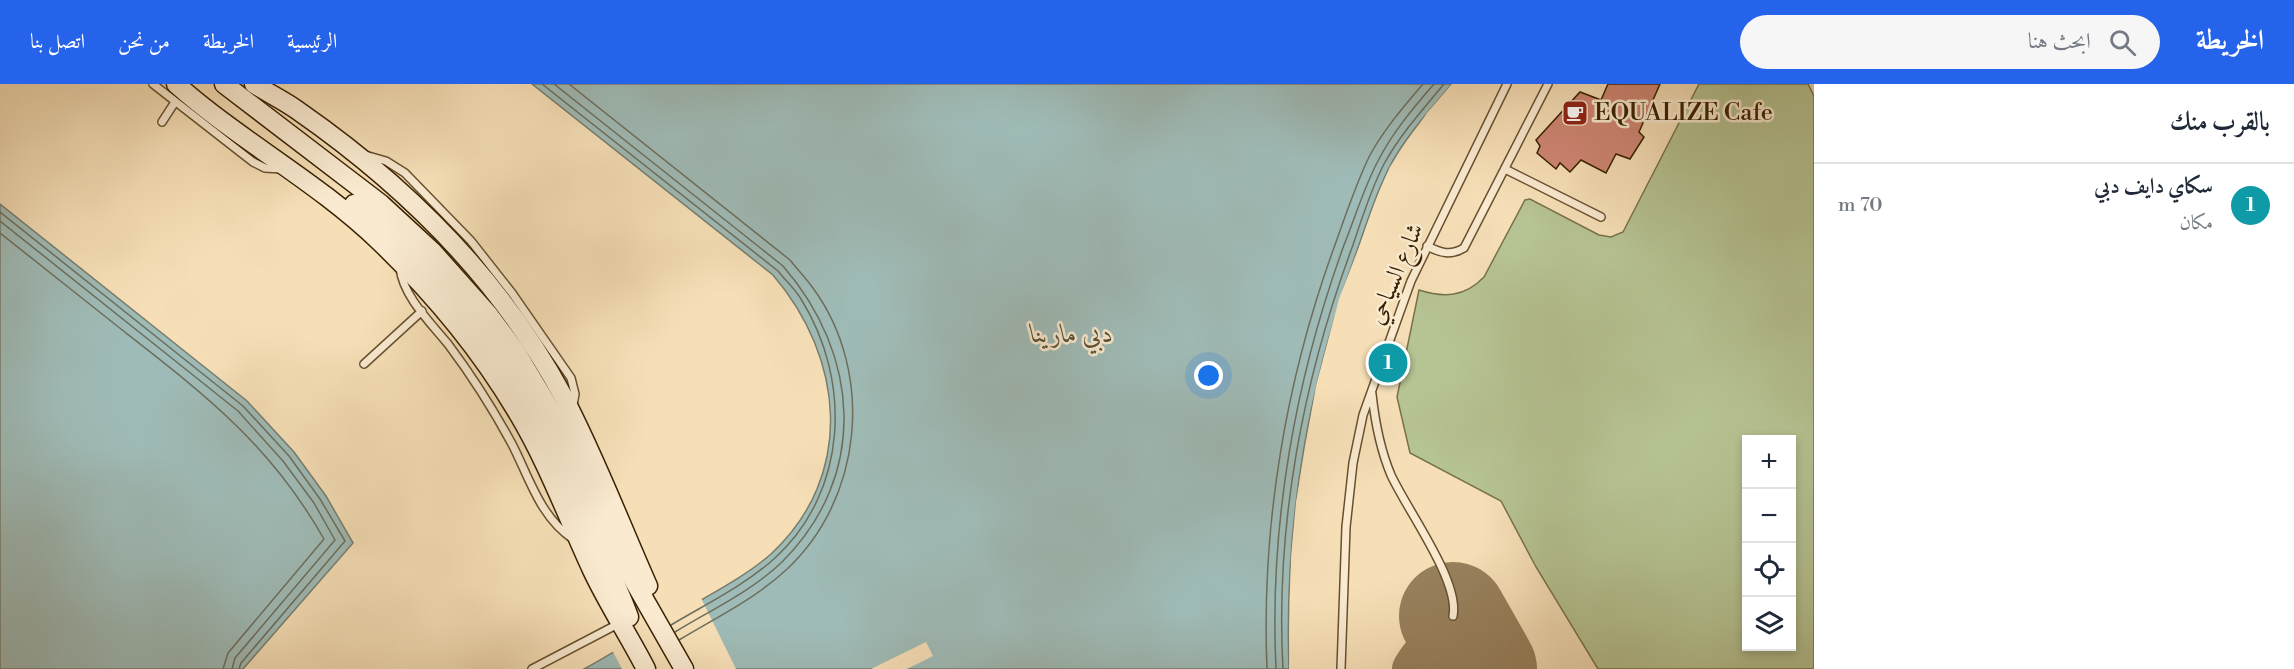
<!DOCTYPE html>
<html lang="ar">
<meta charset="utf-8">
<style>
body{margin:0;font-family:"Libre Bodoni",Amiri,serif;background:#f6f6f7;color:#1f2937;direction:rtl}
.controls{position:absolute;right:18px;bottom:18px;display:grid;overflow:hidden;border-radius:0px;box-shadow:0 3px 9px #0003}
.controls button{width:54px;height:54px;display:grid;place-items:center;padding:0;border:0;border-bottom:2px solid #e0e1e3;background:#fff;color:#1f2937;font:30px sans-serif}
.you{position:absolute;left:1209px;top:292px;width:21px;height:21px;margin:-15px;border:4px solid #fff;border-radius:50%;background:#1a73e8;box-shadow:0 0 0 9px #1a73e833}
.badge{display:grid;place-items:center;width:39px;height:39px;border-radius:50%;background:#2563eb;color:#fff;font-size:20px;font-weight:700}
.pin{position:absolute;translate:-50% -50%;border:3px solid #fff;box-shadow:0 2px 6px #0006}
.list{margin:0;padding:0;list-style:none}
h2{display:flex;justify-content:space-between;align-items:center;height:78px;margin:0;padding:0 24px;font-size:26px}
h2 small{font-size:20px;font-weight:400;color:#747a83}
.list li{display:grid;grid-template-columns:39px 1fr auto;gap:18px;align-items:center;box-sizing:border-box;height:84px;padding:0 24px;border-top:2px solid #e0e1e3}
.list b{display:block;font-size:22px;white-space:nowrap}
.list p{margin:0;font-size:20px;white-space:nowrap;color:#747a83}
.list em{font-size:20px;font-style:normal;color:#747a83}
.icon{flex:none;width:33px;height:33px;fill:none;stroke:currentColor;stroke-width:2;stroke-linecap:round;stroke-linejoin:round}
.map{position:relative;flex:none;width:1814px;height:585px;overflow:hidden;direction:ltr}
header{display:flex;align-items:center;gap:36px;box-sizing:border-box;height:84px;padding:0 30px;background:#2563eb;color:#fff}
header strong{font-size:28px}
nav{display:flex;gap:33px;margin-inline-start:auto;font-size:21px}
.search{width:420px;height:54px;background:#f6f6f7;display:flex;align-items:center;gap:15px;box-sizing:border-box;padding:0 21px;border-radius:33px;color:#747a83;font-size:22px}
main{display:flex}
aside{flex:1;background:#fff}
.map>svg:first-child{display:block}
.green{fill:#b6c393;stroke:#77724a;stroke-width:1.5;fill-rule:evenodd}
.water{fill:#9fbbb7;stroke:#767d6e;stroke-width:1.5}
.pier{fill:#f6dfb7}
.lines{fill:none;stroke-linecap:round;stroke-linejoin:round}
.shore{stroke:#6c6e5c;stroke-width:1.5}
.taxiway{stroke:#97805c;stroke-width:44}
.runway{stroke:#97805c;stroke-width:108}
.building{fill:#ce8674;stroke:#382100;stroke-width:1.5}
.lane-casing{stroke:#68502e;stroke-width:10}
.secondary-casing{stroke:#382100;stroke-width:21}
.lane{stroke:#f9ead0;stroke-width:7}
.secondary{stroke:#f9ead0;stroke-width:18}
.labels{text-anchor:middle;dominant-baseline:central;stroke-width:5;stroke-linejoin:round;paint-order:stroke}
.poi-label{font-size:24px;fill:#382100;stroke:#f9ead0;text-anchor:start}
.street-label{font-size:24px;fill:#382100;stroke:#f9ead0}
.water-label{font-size:26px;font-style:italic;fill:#574f37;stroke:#f9ead0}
</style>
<header>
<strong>الخريطة</strong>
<div class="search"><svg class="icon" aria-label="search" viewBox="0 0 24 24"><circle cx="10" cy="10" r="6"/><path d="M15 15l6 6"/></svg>ابحث هنا</div>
<nav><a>الرئيسية</a><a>الخريطة</a><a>من نحن</a><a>اتصل بنا</a></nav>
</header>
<main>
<aside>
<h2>بالقرب منك<small></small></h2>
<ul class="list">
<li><span class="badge" style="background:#0f9aa8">1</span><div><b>سكاي دايف دبي</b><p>مكان</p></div><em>70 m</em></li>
</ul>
</aside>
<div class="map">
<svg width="1814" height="585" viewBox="0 0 1814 585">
<rect width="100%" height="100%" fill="#f6dfb7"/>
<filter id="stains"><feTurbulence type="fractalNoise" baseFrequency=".00333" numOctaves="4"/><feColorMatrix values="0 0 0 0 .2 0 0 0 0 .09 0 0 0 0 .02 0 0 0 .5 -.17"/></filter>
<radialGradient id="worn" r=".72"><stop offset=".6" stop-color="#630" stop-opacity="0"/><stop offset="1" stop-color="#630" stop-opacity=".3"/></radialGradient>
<path class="green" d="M1699,0H1808L1814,12V585H1598L1536,483L1501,417L1410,369L1397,313L1419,206C1444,214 1465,213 1484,193L1525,116L1530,115L1599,151L1611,153L1623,148ZM1746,356H1792V562H1746Z"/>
<g class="water">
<path d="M532,0H1452C1430,26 1405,53 1389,84C1376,109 1367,138 1358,164C1308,299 1284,442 1289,585H584C620,565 655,543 691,522C718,506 747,491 771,470C856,391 844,274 773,191Z"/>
<polygon points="0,120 247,317 294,368 326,412 353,459 243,585 0,585"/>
</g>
<g class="pier">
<polygon points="1452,0 1455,0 1429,31 1392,84 1342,216 1319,302 1299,419 1293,475 1292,585 1289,585 1291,474 1296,418 1316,302 1339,215 1390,83 1427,29"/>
<polygon points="701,514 736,585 622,585 612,566"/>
<polygon points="926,558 933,572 907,585 871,585"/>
</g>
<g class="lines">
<g class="shore">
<path d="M542,0L778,187C785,196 795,205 801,215C852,297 848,407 775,474C744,502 706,520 671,541"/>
<path d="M554,0L783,182C860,271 869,391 782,478C752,507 711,526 675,548"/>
<path d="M569,0L790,176C797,185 806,194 813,204C875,289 863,415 786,486C755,515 715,534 679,556"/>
<polyline points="0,128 243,322 289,372 320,415 345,457 241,579 239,585"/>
<polyline points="0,137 238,327 283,377 314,419 335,456 235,574 232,585"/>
<path d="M0,149C42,182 84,216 126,249C208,313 271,362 324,455L228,569L223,585"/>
<path d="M1267,585C1261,440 1286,294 1336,158C1346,130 1356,100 1369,73C1382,48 1404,22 1423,0"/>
<path d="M1276,585C1269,441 1295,296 1344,161C1355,134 1364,103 1378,77C1392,49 1414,23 1434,0"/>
<path d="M1283,585C1275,442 1303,295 1353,161C1362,134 1371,105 1384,80C1400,51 1423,25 1444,0"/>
</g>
<g class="taxiway">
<path d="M1414,585C1427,564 1441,549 1467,560"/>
<polyline points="1453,585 1444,563 1448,553 1463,546 1479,557 1486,585"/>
</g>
<polyline class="runway" points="1453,532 1483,585"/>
</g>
<polygon class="building" points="1608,0 1660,0 1639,48 1644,53 1630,75 1616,70 1606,89 1581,76 1570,88 1560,79 1556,85 1537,69 1540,62 1536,56 1580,8 1601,16"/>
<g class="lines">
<g class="lane-casing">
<g id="lane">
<polyline points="153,0 253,78 265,84 281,85"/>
<polyline points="162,38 175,18"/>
<polyline points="365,71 386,77 405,89 471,157 512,209 571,294 575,310 573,321"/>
<polyline points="1505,85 1601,133"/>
<path d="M1427,162C1441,169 1450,172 1464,164L1548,0"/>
<path d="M400,184C403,212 430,238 448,260C472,292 493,325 512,360C529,393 540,433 573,455"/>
<polyline points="364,280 422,227"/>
<path d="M1372,310C1375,338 1380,365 1391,391C1407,426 1460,497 1453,532"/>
<polyline points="532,585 620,539"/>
<polyline points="1341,585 1346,443 1353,379 1363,331 1411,197 1507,0"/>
</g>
</g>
<g class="secondary-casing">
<g id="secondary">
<path d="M176,0C240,57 318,98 380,158C432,208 479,264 516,326C547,377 567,432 592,486C608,520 629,552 646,585"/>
<polyline points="224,0 381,120 432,167 489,231 515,266 559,340 627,485 684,585"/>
<path d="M254,0C268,9 283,16 297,26C405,101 500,194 563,312C595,373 620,439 648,502"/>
<path d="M354,120C432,181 497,258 544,346C559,374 571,404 584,433C599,466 617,499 629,533"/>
</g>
</g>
<use href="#lane" class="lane"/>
<use href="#secondary" class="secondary"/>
</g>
<defs>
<g id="cafe-square" transform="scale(1.35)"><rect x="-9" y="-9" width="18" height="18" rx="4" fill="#8f2418" stroke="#f9ead0"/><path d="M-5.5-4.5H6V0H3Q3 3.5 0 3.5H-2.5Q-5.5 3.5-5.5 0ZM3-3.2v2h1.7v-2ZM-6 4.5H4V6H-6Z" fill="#fff"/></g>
</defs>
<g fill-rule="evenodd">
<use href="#cafe-square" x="1575" y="29"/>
</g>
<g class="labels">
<g class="poi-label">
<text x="1594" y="29">EQUALIZE Cafe</text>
</g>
<g class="street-label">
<text transform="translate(1396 190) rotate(-67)">شارع السياحي</text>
</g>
<g class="water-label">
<text x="1072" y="250">دبي مارينا</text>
</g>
</g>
<rect width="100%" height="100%" filter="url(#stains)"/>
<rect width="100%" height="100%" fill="url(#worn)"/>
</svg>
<div class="controls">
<button>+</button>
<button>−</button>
<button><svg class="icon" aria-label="locate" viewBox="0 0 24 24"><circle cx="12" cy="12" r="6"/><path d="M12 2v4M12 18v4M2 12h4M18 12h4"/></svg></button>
<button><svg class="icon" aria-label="layers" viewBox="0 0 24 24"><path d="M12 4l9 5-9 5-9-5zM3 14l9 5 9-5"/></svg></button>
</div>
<div class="you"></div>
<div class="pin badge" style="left:1388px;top:279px;background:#0f9aa8">1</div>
</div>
</main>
